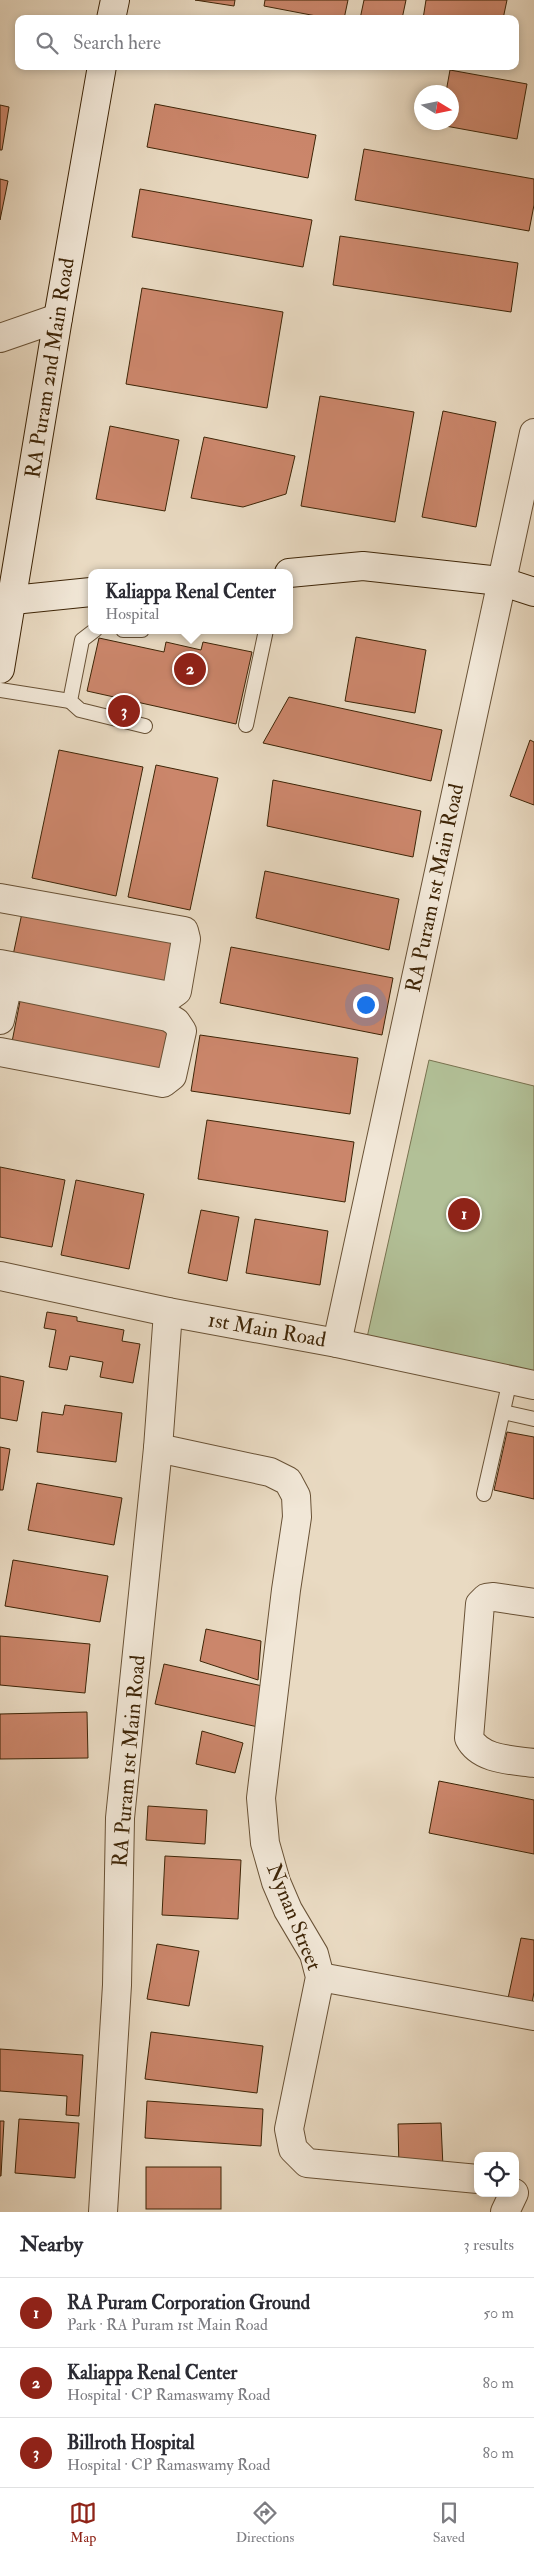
<!DOCTYPE html>
<meta charset="utf-8">
<style>
body{margin:0;font-family:"IM FELL Double Pica",serif;background:#f2f2f3;color:#2b2b33}
.controls{position:absolute;right:15px;bottom:15px;display:grid;overflow:hidden;border-radius:10px;box-shadow:0 2px 8px #0003}
.controls button{width:45px;height:45px;display:grid;place-items:center;padding:0;border:0;border-bottom:1px solid #e1e1e2;background:#fff;color:#2b2b33;font:25px sans-serif}
.compass{position:absolute;left:414px;top:85px;width:45px;height:45px;border-radius:50%;background:#fff;box-shadow:0 2px 8px #0003;rotate:100deg}
.you{position:absolute;left:365px;top:1004px;width:18px;height:18px;margin:-12px;border:4px solid #fff;border-radius:50%;background:#1a73e8;box-shadow:0 0 0 8px #1a73e833}
.badge{display:grid;place-items:center;width:32px;height:32px;border-radius:50%;background:#8f2418;color:#fff;font-size:16px;font-weight:700}
.pin{position:absolute;translate:-50% -50%;border:2px solid #fff;box-shadow:0 1px 5px #0006}
.popup{position:absolute;left:88px;top:569px;width:205px;height:65px;box-sizing:border-box;display:grid;place-content:center;border-radius:10px;background:#fff;filter:drop-shadow(0 1px 4px #0005);font-size:16px;white-space:nowrap;color:#7c7c81}
.popup b{font-size:19px;color:#2b2b33}
.popup::after{content:'';position:absolute;left:50%;top:100%;margin-left:-10px;border:10px solid transparent;border-top-color:#fff}
.list{margin:0;padding:0;list-style:none}
h2{display:flex;justify-content:space-between;align-items:center;height:65px;margin:0;padding:0 20px;font-size:21px}
h2 small{font-size:16px;font-weight:400;color:#7c7c81}
.list li{display:grid;grid-template-columns:32px 1fr auto;gap:15px;align-items:center;box-sizing:border-box;height:70px;padding:0 20px;border-top:1px solid #e1e1e2}
.list b{display:block;font-size:19px;white-space:nowrap}
.list p{margin:0;font-size:16px;white-space:nowrap;color:#7c7c81}
.list em{font-size:16px;font-style:normal;color:#7c7c81}
.icon{flex:none;width:28px;height:28px;fill:none;stroke:currentColor;stroke-width:2;stroke-linecap:round;stroke-linejoin:round}
.map{position:relative;flex:none;width:534px;height:2212px;overflow:hidden}
.search{position:absolute;background:#fff;box-shadow:0 2px 8px #0003;left:15px;right:15px;top:15px;height:55px;display:flex;align-items:center;gap:12px;box-sizing:border-box;padding:0 18px;border-radius:10px;color:#7c7c81;font-size:19px}
.sheet{height:275px;background:#fff}
nav{display:flex;justify-content:space-around;align-items:center;box-sizing:border-box;height:70px;border-top:1px solid #e1e1e2;background:#fff;font-size:14px;color:#7c7c81}
nav a{display:grid;justify-items:center;gap:2px}
nav .on{color:#8f2418}
.map>svg:first-child{display:block}
.green{fill:#b2c097;stroke:#78724f}
.building{fill:#cb866b;stroke:#3e2507}
.lines{fill:none;stroke-linecap:round;stroke-linejoin:round}
.lane-casing{stroke:#695236;stroke-width:16}
.street-casing{stroke:#695236;stroke-width:30}
.secondary-casing{stroke:#3e2507;stroke-width:30}
.lane{stroke:#f1e7d7;stroke-width:14}
.street{stroke:#f1e7d7;stroke-width:28}
.secondary{stroke:#f1e7d7;stroke-width:28}
.labels{text-anchor:middle;dominant-baseline:central;stroke-width:4.5;stroke-linejoin:round;paint-order:stroke}
.street-label{font-size:21px;fill:#3e2507;stroke:#f1e7d7}
</style>
<div class="map">
<svg width="534" height="2212" viewBox="0 0 534 2212">
<rect width="100%" height="100%" fill="#e9dac2"/>
<filter id="stains"><feTurbulence type="fractalNoise" baseFrequency=".004" numOctaves="4"/><feColorMatrix values="0 0 0 0 .2 0 0 0 0 .09 0 0 0 0 .02 0 0 0 .5 -.17"/></filter>
<radialGradient id="worn" r=".72"><stop offset=".6" stop-color="#630" stop-opacity="0"/><stop offset="1" stop-color="#630" stop-opacity=".3"/></radialGradient>
<polygon class="green" points="429,1060 534,1086 534,1375 366,1342"/>
<g class="building">
<polygon points="195,0 235,0 234,6"/>
<polygon points="265,0 348,0 344,19 332,19 264,6"/>
<polygon points="364,0 406,0 402,19 360,19"/>
<polygon points="426,0 507,0 503,19 423,19"/>
<polygon points="450,70 527,84 517,139 440,125 441,122 452,122 452,92 446,92"/>
<polygon points="155,104 316,135 308,178 147,147"/>
<polygon points="0,105 9,107 2,150 0,150"/>
<polygon points="364,149 534,179 534,205 529,231 355,200"/>
<polygon points="0,179 8,181 0,220"/>
<polygon points="140,189 312,220 303,267 132,237"/>
<polygon points="340,236 518,263 511,312 333,285"/>
<polygon points="142,288 283,312 267,408 126,384"/>
<polygon points="320,396 414,412 395,522 301,506"/>
<polygon points="443,411 496,422 476,527 422,517"/>
<polygon points="110,426 179,440 165,511 96,499"/>
<polygon points="204,437 295,456 286,494 243,507 191,498"/>
<polygon points="356,637 426,650 415,713 345,701"/>
<polygon points="99,638 164,652 166,642 201,650 203,642 252,652 236,724 87,691"/>
<polygon points="289,697 442,730 431,781 263,743"/>
<polygon points="530,740 534,742 534,805 510,796"/>
<polygon points="59,750 143,767 116,896 32,878"/>
<polygon points="156,765 218,778 190,910 128,897"/>
<polygon points="273,780 421,811 413,857 267,826"/>
<polygon points="265,871 399,899 389,950 256,918"/>
<polygon points="22,913 178,944 169,992 12,960"/>
<polygon points="231,947 393,978 382,1035 220,1003"/>
<polygon points="21,996 175,1027 165,1078 11,1047"/>
<polygon points="200,1035 358,1058 350,1114 191,1091"/>
<polygon points="207,1120 354,1142 345,1202 198,1179"/>
<polygon points="0,1167 65,1180 52,1247 0,1237"/>
<polygon points="76,1180 144,1194 129,1269 61,1255"/>
<polygon points="201,1210 239,1217 227,1281 188,1273"/>
<polygon points="255,1219 328,1231 320,1285 246,1273"/>
<polygon points="47,1312 77,1317 77,1321 124,1330 122,1341 140,1344 133,1383 100,1377 103,1362 70,1356 67,1370 49,1367 56,1330 44,1328"/>
<polygon points="0,1376 24,1381 17,1421 0,1418"/>
<polygon points="65,1405 122,1413 116,1462 37,1452 42,1412 63,1415"/>
<polygon points="507,1432 534,1437 534,1499 494,1490"/>
<polygon points="0,1447 10,1449 3,1490 0,1490"/>
<polygon points="37,1483 122,1498 114,1545 28,1530"/>
<polygon points="13,1560 108,1576 100,1622 5,1606"/>
<polygon points="206,1629 261,1641 258,1680 200,1661"/>
<polygon points="0,1636 90,1644 85,1693 0,1685"/>
<polygon points="164,1664 267,1687 258,1727 155,1704"/>
<polygon points="87,1712 88,1758 0,1759 0,1714"/>
<polygon points="202,1731 243,1743 235,1773 196,1764"/>
<polygon points="439,1781 534,1800 534,1854 429,1833"/>
<polygon points="148,1806 207,1810 205,1844 146,1840"/>
<polygon points="165,1856 241,1860 238,1919 162,1915"/>
<polygon points="521,1938 534,1940 534,1992 531,2009 507,2003"/>
<polygon points="157,1944 199,1951 189,2006 147,1999"/>
<polygon points="151,2032 263,2046 257,2093 145,2079"/>
<polygon points="0,2049 83,2055 79,2116 66,2115 67,2096 0,2091"/>
<polygon points="147,2101 263,2109 261,2146 145,2138"/>
<polygon points="19,2119 79,2123 75,2178 15,2173"/>
<polygon points="0,2121 4,2121 1,2176 0,2176"/>
<polygon points="441,2123 443,2167 399,2169 398,2124"/>
<rect x="146" y="2167" width="75" height="42"/>
</g>
<g class="lines">
<g class="lane-casing">
<g id="lane">
<polyline points="95,630 82,640 70,701 80,710 145,726"/>
<polyline points="123,630 142,630"/>
<polyline points="0,690 70,701"/>
<polyline points="246,725 266,630"/>
<polyline points="503,1412 534,1419"/>
<polyline points="484,1494 510,1380"/>
</g>
</g>
<g class="street-casing">
<g id="street">
<polyline points="0,338 58,318"/>
<polyline points="0,898 184,931 186,939 177,991 170,996 0,964"/>
<polyline points="0,1020 8,984"/>
<polyline points="0,1052 163,1083 172,1076 182,1031 176,1022 168,1017 16,986"/>
<polyline points="0,1276 168,1312 337,1343 534,1385"/>
<polyline points="337,1343 534,433"/>
<polyline points="158,1448 270,1472 288,1481 296,1496 297,1517 286,1590 261,1798 265,1843 276,1882 288,1910 314,1954 320,1977 289,2129 293,2149 307,2163 478,2179"/>
<path d="M534,1603L494,1597L486,1598L480,1604L469,1738C480,1760 512,1760 534,1763"/>
<polyline points="320,1977 534,2016"/>
<polyline points="103,2212 117,1985 120,1818 158,1448 168,1312"/>
<polyline points="505,2212 514,2193"/>
</g>
</g>
<g class="secondary-casing">
<g id="secondary">
<polyline points="111,19 115,0"/>
<polyline points="289,573 363,566 500,581 534,592"/>
<polyline points="0,606 13,600 91,592"/>
<polyline points="0,669 58,318 102,66"/>
</g>
</g>
<use href="#lane" class="lane"/>
<use href="#street" class="street"/>
<use href="#secondary" class="secondary"/>
</g>
<g class="labels">
<g class="street-label">
<text transform="translate(50 368) rotate(-81)">RA Puram 2nd Main Road</text>
<text transform="translate(435 888) rotate(-78)">RA Puram 1st Main Road</text>
<text transform="translate(267 1330) rotate(10)">1st Main Road</text>
<text transform="translate(129 1761) rotate(-85)">RA Puram 1st Main Road</text>
<text transform="translate(294 1917) rotate(68)">Nynan Street</text>
</g>
</g>
<rect width="100%" height="100%" filter="url(#stains)"/>
<rect width="100%" height="100%" fill="url(#worn)"/>
</svg>
<div class="controls">
<button><svg class="icon" aria-label="locate" viewBox="0 0 24 24"><circle cx="12" cy="12" r="6"/><path d="M12 2v4M12 18v4M2 12h4M18 12h4"/></svg></button>
</div>
<svg class="compass" viewBox="-18 -18 36 36"><path d="M0-13l5 13h-10z" fill="#e53935"/><path d="M0 13l5-13h-10z" fill="#7c7c81"/></svg>
<div class="you"></div>
<div class="pin badge" style="left:464px;top:1214px">1</div>
<div class="pin badge" style="left:190px;top:669px">2</div>
<div class="popup"><b>Kaliappa Renal Center</b>Hospital</div>
<div class="pin badge" style="left:124px;top:711px">3</div>
<div class="search"><svg class="icon" aria-label="search" viewBox="0 0 24 24"><circle cx="10" cy="10" r="6"/><path d="M15 15l6 6"/></svg>Search here</div>
</div>
<section class="sheet">
<h2>Nearby<small>3 results</small></h2>
<ul class="list">
<li><span class="badge">1</span><div><b>RA Puram Corporation Ground</b><p>Park · RA Puram 1st Main Road</p></div><em>50 m</em></li>
<li><span class="badge">2</span><div><b>Kaliappa Renal Center</b><p>Hospital · CP Ramaswamy Road</p></div><em>80 m</em></li>
<li><span class="badge">3</span><div><b>Billroth Hospital</b><p>Hospital · CP Ramaswamy Road</p></div><em>80 m</em></li>
</ul>
</section>
<nav>
<a class="on"><svg class="icon" aria-label="map" viewBox="0 0 24 24"><path d="M3 6l6-2 6 2 6-2v14l-6 2-6-2-6 2zM9 4v14M15 6v14"/></svg>Map</a>
<a><svg class="icon" aria-label="directions" viewBox="0 0 24 24"><path d="M12 3l9 9-9 9-9-9zM9 14v-3h6M13 9l2 2-2 2"/></svg>Directions</a>
<a><svg class="icon" aria-label="saved" viewBox="0 0 24 24"><path d="M7 4h10v16l-5-4-5 4z"/></svg>Saved</a>
</nav>
